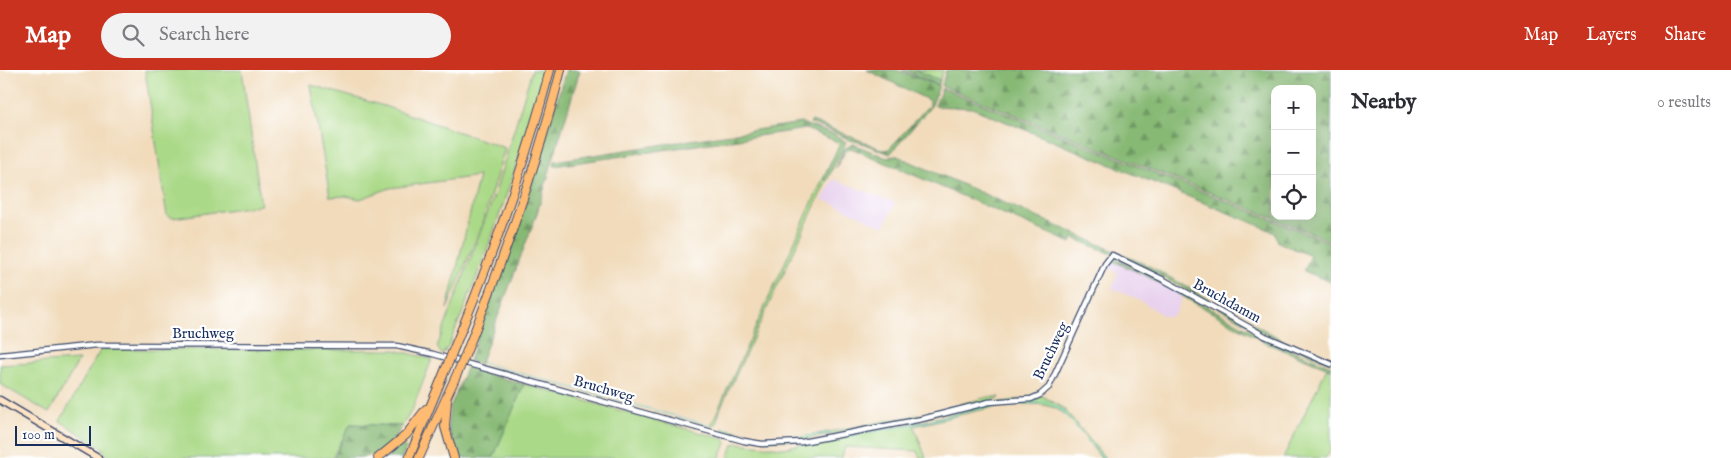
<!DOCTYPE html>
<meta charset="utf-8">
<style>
body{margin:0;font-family:"IM FELL English",serif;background:#f2f2f3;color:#2b2b33}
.controls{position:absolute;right:15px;top:15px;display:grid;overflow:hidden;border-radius:10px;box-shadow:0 5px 20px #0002}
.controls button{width:45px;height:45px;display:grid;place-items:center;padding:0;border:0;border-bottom:1px solid #e1e1e2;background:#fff;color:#2b2b33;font:25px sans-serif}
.scale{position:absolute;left:15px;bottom:12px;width:76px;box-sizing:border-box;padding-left:5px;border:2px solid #1b2f5e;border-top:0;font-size:14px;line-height:18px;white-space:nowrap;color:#1b2f5e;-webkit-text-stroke:4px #fff;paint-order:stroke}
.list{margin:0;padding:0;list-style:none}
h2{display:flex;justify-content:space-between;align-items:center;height:65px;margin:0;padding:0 20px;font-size:21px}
h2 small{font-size:16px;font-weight:400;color:#7c7c81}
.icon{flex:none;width:28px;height:28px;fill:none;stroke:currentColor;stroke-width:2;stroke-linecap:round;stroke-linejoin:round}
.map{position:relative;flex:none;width:1331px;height:388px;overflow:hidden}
header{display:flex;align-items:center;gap:30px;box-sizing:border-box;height:70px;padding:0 25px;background:#c8321e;color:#fff}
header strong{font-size:24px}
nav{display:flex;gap:28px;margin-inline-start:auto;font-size:18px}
.search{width:350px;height:45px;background:#f2f2f3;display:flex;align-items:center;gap:12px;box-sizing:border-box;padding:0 18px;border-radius:28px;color:#7c7c81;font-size:19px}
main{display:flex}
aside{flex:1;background:#fff}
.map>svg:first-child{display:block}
.built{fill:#e8d2ee}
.grass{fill:#aad987;stroke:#628472}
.forest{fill:url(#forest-firs);stroke:#517469;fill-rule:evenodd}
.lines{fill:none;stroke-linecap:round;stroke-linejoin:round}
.stream{stroke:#59c7ce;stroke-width:1}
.street-casing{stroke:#3b496c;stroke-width:7}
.secondary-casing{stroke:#3b496c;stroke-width:9}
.highway-casing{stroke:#3b496c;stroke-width:10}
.street{stroke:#fff;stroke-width:4.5}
.secondary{stroke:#ffe4c6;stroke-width:6}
.highway{stroke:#ffbb71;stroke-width:8}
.highway-bridge-casing{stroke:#3b496c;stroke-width:10;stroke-linecap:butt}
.highway-bridge{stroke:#ffbb71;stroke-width:8}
.labels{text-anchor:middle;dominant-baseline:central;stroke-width:4.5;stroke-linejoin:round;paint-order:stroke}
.street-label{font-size:15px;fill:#1b2f5e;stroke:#fff}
</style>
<header>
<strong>Map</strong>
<div class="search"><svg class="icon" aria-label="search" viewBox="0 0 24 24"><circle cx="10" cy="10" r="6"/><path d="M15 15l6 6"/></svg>Search here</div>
<nav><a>Map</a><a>Layers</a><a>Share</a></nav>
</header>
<main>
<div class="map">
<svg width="1331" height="388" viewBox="0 0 1331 388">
<defs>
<pattern id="forest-firs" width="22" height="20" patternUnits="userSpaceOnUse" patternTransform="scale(1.25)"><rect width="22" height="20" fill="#87b974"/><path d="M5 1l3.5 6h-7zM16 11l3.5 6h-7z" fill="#6e9762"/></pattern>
</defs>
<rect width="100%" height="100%" fill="#fff"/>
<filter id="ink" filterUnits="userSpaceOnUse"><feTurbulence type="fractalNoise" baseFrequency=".02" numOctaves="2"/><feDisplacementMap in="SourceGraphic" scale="10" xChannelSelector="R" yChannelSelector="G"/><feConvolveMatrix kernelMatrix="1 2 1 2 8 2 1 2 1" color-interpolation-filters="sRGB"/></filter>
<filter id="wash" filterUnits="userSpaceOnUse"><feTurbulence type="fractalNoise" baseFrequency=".0096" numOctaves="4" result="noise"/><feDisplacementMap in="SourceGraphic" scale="20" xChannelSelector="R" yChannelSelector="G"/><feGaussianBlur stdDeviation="1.12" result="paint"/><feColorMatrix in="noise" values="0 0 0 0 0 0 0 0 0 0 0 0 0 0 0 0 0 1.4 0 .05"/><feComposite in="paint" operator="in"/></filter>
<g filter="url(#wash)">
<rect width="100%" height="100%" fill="#f1dbbb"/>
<g class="built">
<polygon points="833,109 895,133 884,157 827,131 822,131"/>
<polygon points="1110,190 1145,205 1183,226 1175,244 1169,247 1164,246 1143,232 1112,218 1118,203 1108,198 1105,199"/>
</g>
<g class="grass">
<polygon points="145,0 242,0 261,135 173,148 167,146"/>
<path d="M532,0H545C518,95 487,187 448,277L442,285L437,277L495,123Z"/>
<polygon points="915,0 943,0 940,10"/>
<polygon points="311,15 384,36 505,78 481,157 447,239 479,106 390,118 360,129 346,126 330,127"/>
<polygon points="823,109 827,110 721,337 715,356 711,355"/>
<polygon points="101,279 395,280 432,289 412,340 402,356 351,354 332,388 113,388 103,383 104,379 60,351"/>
<polygon points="79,290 49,343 0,314 0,295"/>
<polygon points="1327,298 1331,299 1331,378 1326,388 1283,388"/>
<polygon points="524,314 724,369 726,373 720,388 493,388"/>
<path d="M1043,326L1064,339L1105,388H1101C1090,375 1074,350 1060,341C1030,321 949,349 914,356L926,388H920L917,381L845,377L842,388H728L733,375L737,373L783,378L924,351L989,334Z"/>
<polygon points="988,327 1000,327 998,329 923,347 803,370 764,370 723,361 723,358 764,367 802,367 923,344"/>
</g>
<g class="forest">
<polygon points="566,0 580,0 536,146 480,294 469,291 526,133"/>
<polygon points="867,0 897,0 939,16 932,35 890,84 859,72 850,70 836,63 810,53 812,51 884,80 889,79 930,34 930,31"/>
<polygon points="902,0 915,0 940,10 939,15"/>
<path d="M946,0H1331V171L942,16ZM1275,19H1312V146H1275Z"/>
<polygon points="942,18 1331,173 1331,212 1304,201 1311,186 1278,172 1275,163 1265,158 972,38 935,36"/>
<polygon points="801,53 835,65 846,72 827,110 823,109 840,73 806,59 554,96 555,91"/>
<polygon points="853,74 887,88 895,85 1149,196 1290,274 1331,289 1331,293 1275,269 1146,198 1073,168 1071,173 851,78 846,80 836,98 844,79"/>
<polygon points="1113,188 1145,202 1272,272 1331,296 1331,299 1268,274 1145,205 1110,190"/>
<polygon points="467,296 475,301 524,314 493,388 457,388 448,355 450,338"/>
<path d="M350,354L402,356C384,388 368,388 334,388Z"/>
<polygon points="402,374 406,379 402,388 384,388"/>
</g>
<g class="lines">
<g class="stream">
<polyline points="482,293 712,356"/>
<path d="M723,360C760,370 792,369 830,363"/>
<polyline points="846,367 925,352 990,336 1047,332 1063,341 1103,388"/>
</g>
</g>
</g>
<g filter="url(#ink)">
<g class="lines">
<g class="street-casing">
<polyline id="street" points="0,285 97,275 397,276 433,284 744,371 762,374 802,372 922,349 989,332 1031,329 1040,325 1049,317 1105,194 1112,185 1164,210 1265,266 1331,294"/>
</g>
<g class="secondary-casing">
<polyline id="secondary" points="0,330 98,388"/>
</g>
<g class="highway-casing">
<g id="highway">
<path d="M452,283C491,191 524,97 550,0"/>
<path d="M464,288C502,194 536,98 561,0"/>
<polyline points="447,331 445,357 454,388"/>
<polyline points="378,388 406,365 426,339"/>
<polyline points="409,388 449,291"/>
<polyline points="419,388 461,295"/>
</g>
</g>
<use href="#street" class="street"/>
<use href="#secondary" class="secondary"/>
<use href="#highway" class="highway"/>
<g class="highway-bridge-casing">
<g id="highway-bridge">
<polyline points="449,291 452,283"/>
<polyline points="461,295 464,288"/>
</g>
</g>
<use href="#highway-bridge" class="highway-bridge"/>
</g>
</g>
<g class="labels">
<g class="street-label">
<text transform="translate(1227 231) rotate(29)">Bruchdamm</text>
<text x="203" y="263">Bruchweg</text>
<text transform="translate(1051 281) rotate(-64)">Bruchweg</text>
<text transform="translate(604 319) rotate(16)">Bruchweg</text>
</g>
</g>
</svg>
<div class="controls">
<button>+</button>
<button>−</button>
<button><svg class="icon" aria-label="locate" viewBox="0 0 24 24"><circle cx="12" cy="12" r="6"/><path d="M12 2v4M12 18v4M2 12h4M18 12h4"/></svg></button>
</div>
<div class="scale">100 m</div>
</div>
<aside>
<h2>Nearby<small>0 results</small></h2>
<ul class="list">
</ul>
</aside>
</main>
